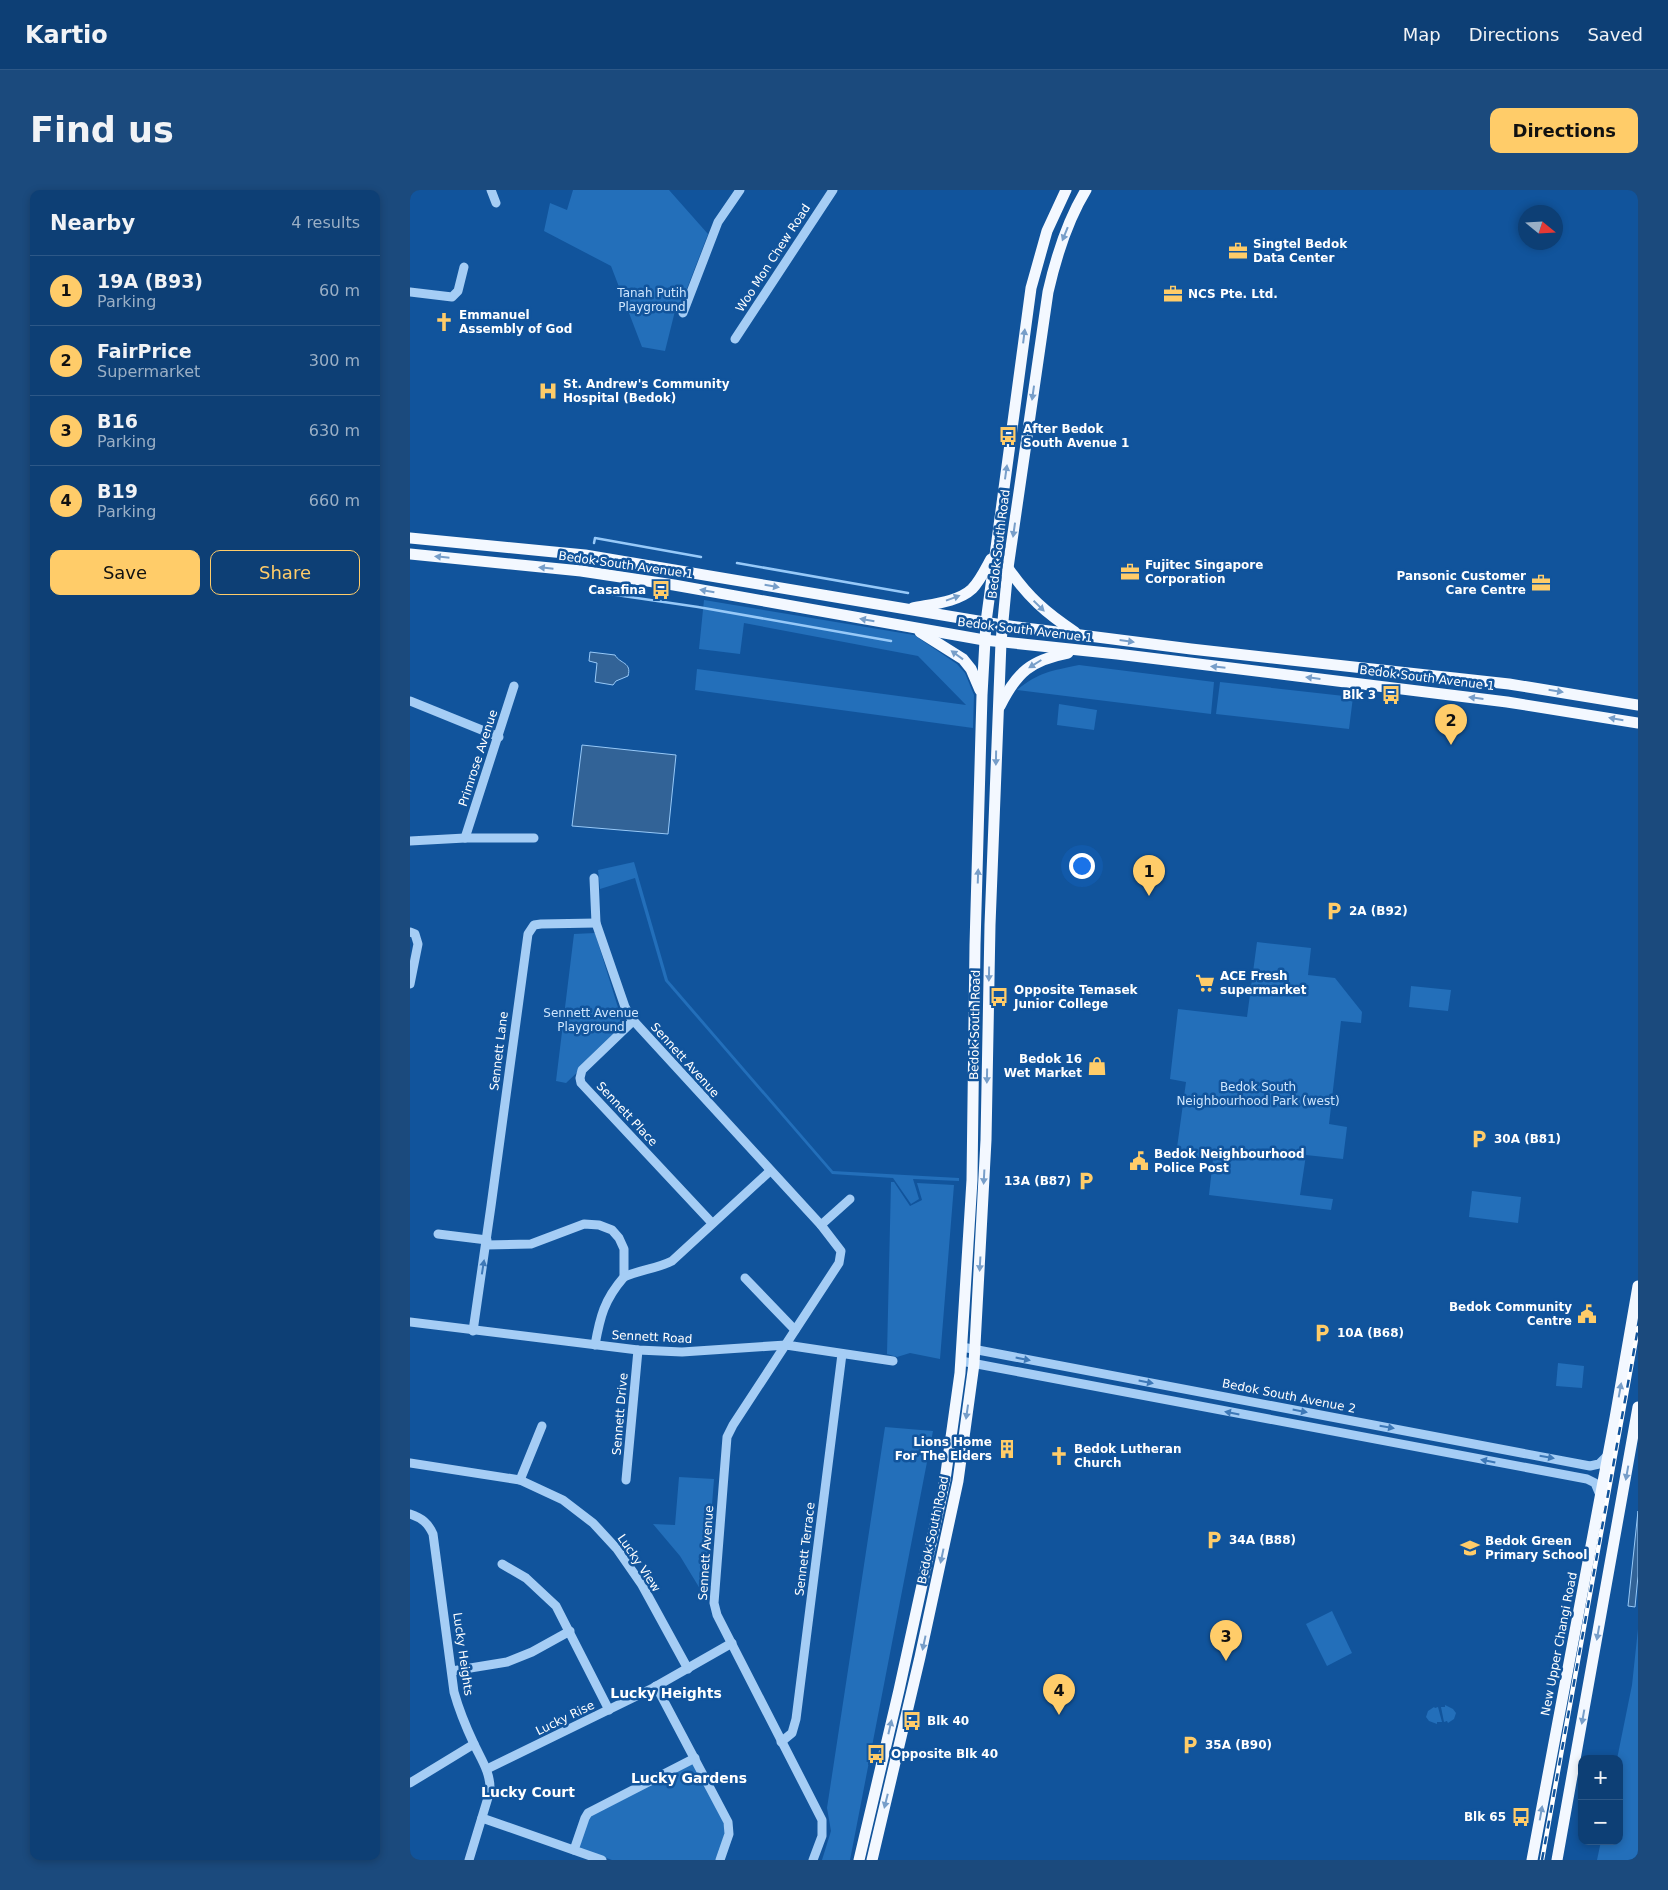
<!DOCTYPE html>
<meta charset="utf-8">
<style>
body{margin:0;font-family:"DejaVu Sans",sans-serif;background:#1b4a7d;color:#f1f3f6}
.controls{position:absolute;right:15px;bottom:15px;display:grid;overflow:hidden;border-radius:10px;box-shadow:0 2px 8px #0003}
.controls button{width:45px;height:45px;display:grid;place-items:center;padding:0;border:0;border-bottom:1px solid #2d5887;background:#0d3f75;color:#f1f3f6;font:25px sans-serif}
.compass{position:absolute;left:1108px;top:15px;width:45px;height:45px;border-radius:50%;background:#0d3f75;box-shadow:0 2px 8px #0003;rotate:108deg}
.you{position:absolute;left:671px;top:675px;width:18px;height:18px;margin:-12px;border:4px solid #fff;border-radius:50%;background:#1a73e8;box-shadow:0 0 0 8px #1a73e833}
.badge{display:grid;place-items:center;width:32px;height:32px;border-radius:50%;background:#ffcc69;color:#111;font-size:16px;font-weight:700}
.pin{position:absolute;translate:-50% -41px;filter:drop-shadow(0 1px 2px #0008)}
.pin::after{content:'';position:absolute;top:26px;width:18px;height:15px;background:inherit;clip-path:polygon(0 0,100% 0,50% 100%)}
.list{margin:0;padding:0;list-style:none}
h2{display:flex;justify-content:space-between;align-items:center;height:65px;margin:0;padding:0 20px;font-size:21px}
h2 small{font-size:16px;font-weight:400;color:#9aafc5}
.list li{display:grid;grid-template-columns:32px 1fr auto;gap:15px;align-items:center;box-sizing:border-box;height:70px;padding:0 20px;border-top:1px solid #2d5887}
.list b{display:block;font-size:19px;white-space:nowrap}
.list p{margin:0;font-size:16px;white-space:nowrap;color:#9aafc5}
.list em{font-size:16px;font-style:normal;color:#9aafc5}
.actions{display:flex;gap:10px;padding:15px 20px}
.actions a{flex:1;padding:11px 0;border:1px solid #ffcc69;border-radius:10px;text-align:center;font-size:18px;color:#ffcc69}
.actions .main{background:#ffcc69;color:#111}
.map{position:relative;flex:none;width:1228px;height:1670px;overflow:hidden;border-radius:10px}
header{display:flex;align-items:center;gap:30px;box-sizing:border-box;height:70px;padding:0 25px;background:#0d3f75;border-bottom:1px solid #2d5887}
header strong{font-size:24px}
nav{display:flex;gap:28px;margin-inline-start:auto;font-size:18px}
.intro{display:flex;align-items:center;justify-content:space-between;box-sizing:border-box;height:120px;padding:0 30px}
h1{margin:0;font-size:35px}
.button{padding:12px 22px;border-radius:10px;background:#ffcc69;color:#111;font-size:18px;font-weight:700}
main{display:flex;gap:30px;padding:0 30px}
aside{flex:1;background:#0d3f75;border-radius:10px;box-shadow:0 2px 8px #0003}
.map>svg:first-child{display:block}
.green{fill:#236fba}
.water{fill:#326397;stroke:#97c9f8}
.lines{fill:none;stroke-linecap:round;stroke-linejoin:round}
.stream{stroke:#97c9f8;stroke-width:2.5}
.minor{stroke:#a5cdf5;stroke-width:9}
.major{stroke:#f3f8ff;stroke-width:11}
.rail-casing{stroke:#fff;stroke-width:4.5}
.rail{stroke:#11549c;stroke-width:2.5;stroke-dasharray:8;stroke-linecap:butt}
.oneway{fill:#779ec9}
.oneway2{fill:#3d78b7}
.labels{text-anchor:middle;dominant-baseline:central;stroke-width:5;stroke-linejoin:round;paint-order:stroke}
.poi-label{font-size:12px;font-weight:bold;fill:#fff;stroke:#11549c;text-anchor:start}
.street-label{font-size:12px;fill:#fff;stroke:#11549c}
.park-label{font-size:12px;fill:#cee6fe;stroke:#11549c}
.neighbourhood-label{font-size:14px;font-weight:bold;fill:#fff;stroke:#11549c}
</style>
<header>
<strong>Kartio</strong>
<nav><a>Map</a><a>Directions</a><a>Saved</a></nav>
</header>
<div class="intro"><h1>Find us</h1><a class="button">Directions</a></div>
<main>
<aside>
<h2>Nearby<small>4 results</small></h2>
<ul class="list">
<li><span class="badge">1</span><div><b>19A (B93)</b><p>Parking</p></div><em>60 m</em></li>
<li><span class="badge">2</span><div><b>FairPrice</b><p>Supermarket</p></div><em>300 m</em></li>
<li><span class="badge">3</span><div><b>B16</b><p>Parking</p></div><em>630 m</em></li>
<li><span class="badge">4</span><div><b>B19</b><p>Parking</p></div><em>660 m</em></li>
</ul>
<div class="actions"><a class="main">Save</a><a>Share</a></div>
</aside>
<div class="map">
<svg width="1228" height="1670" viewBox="0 0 1228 1670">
<rect width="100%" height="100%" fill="#11549c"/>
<g class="green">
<polygon points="163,0 259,0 298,44 271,114 267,113 255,161 232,157 201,76 134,41 140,13 157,20"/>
<polygon points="294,410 504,445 547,474 555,483 564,505 563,538 285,500 287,479 556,515 508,466 334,433 330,464 289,459"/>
<path d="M669,475L804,492L801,524L607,500C629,482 641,481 669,475Z"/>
<polygon points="810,492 943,507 939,539 806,524"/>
<polygon points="649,514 687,520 684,540 647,535"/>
<polygon points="224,672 258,790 423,981 549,988 549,991 503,989 509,1009 501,1014 483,988 422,984 255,791 225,688 190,699 188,680"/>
<polygon points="185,743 210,824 218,834 156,893 146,891 164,744"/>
<polygon points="847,752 901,758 898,785 925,788 952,822 951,833 931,831 919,934 937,937 933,969 896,965 890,1005 923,1009 921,1020 799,1005 803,969 766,965 776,892 760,889 768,819 837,827"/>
<polygon points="1001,796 1041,800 1038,821 999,817"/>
<polygon points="481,992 484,992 500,1016 512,1010 507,993 544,995 530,1169 500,1163 487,1167 477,1164"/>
<polygon points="1062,1001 1111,1007 1108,1033 1059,1027"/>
<polygon points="1148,1173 1174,1176 1172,1198 1146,1196"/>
<polygon points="475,1237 523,1241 440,1670 412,1670 421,1641 417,1618"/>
<polygon points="269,1287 304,1289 295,1407 270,1366 243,1334 265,1335"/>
<polygon points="922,1421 942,1463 917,1476 896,1434"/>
<polygon points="1228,1439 1228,1670 1187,1670 1191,1651 1209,1651 1209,1569 1207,1569 1222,1495"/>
<polygon points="1035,1515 1043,1519 1046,1523 1044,1529 1038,1533 1037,1531 1034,1532 1031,1517 1035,1517"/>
<polygon points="1024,1517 1025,1518 1028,1517 1032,1532 1027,1532 1027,1534 1019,1531 1016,1527 1018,1521"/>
<polygon points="284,1573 313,1629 315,1642 307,1670 202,1670 171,1659 169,1656 180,1626"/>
</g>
<g class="water">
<path d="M180,462L205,465C210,474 222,472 218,486L206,491L203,495L185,492L187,473L179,471Z"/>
<polygon points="172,555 266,565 258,644 162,636"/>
<polygon points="1228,1321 1228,1386 1225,1417 1218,1416"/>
</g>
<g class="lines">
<g class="stream">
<polyline points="184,353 185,348 291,367"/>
<polyline points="327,373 498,403"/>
<polyline points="179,401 288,417 481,451"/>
</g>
<g class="minor">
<polyline points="81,0 86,13"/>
<polyline points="0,102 42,107 48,101 54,77"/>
<polyline points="273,123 308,32 330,0"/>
<polyline points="325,149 423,0"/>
<polyline points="0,511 89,547"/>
<polyline points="55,648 104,496"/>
<polyline points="0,651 55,648 124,648"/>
<polyline points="184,688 186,733 215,817 221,828 411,1035 431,1061 429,1073 323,1235 317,1247 304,1413 307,1425 412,1630 412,1646 403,1670"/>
<polyline points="0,742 5,744 8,754 0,794"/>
<polyline points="223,831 172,880 170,888 171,893 302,1033"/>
<polyline points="411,1035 440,1009"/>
<polyline points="28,1044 77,1050"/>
<path d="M76,1055L121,1054L174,1034L189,1035L202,1040L209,1048L214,1059V1087C194,1110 190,1127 185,1155"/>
<path d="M214,1087C229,1080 246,1079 262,1071L360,981"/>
<polyline points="335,1088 385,1140"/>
<polyline points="0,1132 228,1160 272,1162 376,1155 483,1171"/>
<polyline points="63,1141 81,1016 118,744 124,735 131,734 186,733"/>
<polyline points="552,1157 1180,1276 1189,1274 1198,1265"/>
<polyline points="551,1171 1177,1289 1185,1293 1190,1305"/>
<polyline points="0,1273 110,1290 153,1310 183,1333 207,1359 232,1395 278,1479"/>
<polyline points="110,1290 132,1236"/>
<polyline points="216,1290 228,1160"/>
<path d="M0,1324C12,1328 18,1333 23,1344L44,1502C49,1520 56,1537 64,1554C71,1569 81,1583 80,1601L59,1670"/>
<polyline points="92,1374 116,1388 146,1416 199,1520"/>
<polyline points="42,1481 97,1472 122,1462 160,1441"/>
<polyline points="246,1496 318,1632 319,1644 310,1670"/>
<polyline points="371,1552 382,1543 386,1529 432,1164"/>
<polyline points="77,1579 243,1498 322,1453"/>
<polyline points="0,1593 64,1554"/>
<polyline points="72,1628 192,1670"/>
<polyline points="164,1660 175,1628 178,1623 285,1568"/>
</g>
<g class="major">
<polyline points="0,348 175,365 592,435 781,459 1099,494 1228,515"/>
<polyline points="0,364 171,381 264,395 574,450 707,464 1097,512 1228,533"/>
<path d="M598,378C617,406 636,423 665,442"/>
<path d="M503,418C522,414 548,412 562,399C570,391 576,378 581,369"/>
<polyline points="510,442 553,469 561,479 570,500"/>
<path d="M590,516C607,482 621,470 658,463"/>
<polyline points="449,1670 489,1500 535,1290 550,1183 562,990 565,755 572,505 576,432 621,98 637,41 656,0"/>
<path d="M462,1670L510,1467L548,1291L564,1174L576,950L580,735L591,452L598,378L638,102C646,67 657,31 676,0"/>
<polyline points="1122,1670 1205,1228 1228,1096"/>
<polyline points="1147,1670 1228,1217"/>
</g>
<g class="rail-casing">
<polyline id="rail" points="1132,1670 1228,1138"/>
</g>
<use href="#rail" class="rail"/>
</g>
<defs><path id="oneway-solid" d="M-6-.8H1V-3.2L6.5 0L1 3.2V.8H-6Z" transform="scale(1.25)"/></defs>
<g class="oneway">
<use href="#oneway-solid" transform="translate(655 44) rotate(112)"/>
<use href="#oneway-solid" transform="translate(614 146) rotate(-83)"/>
<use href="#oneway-solid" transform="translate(623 203) rotate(98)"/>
<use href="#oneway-solid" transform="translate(596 282) rotate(-82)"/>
<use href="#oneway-solid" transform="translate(604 340) rotate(98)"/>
<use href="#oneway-solid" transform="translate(32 367) rotate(-174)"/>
<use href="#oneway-solid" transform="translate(136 378) rotate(-174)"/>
<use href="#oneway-solid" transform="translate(362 396) rotate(10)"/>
<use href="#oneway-solid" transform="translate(297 401) rotate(-170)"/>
<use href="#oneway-solid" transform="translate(543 408) rotate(-20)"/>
<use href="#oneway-solid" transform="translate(629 416) rotate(44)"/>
<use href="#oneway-solid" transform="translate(457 430) rotate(-170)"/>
<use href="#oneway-solid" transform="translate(717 451) rotate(8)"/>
<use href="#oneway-solid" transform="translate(547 465) rotate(-144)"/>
<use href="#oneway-solid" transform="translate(625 474) rotate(148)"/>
<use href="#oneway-solid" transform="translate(808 477) rotate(-174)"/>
<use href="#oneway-solid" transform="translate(903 488) rotate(-173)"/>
<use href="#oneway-solid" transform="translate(1146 501) rotate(9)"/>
<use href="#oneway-solid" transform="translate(1066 508) rotate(-173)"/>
<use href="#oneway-solid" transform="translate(1206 529) rotate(-170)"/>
<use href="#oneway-solid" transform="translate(586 568) rotate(91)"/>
<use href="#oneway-solid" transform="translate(568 686) rotate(-88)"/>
<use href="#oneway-solid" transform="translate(579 784) rotate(91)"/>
<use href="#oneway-solid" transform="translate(577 886) rotate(91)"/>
<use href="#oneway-solid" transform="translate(574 987) rotate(93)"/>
<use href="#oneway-solid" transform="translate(570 1074) rotate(93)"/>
<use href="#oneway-solid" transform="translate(1210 1200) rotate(-80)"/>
<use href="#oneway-solid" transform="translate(557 1222) rotate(98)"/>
<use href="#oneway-solid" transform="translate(1217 1283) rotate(100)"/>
<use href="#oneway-solid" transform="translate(532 1366) rotate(102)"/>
<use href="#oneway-solid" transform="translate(1188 1443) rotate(100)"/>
<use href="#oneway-solid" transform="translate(514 1453) rotate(102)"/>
<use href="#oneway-solid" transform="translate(1173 1527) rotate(100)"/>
<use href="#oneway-solid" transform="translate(480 1537) rotate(-77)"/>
<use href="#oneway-solid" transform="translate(476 1611) rotate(104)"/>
<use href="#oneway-solid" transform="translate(1131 1623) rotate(-80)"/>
</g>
<g class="oneway2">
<use href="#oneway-solid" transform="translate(73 1077) rotate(-81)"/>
<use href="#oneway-solid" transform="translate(613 1169) rotate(11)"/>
<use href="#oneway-solid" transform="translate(736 1192) rotate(11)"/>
<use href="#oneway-solid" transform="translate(890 1221) rotate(11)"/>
<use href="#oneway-solid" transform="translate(822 1223) rotate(-169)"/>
<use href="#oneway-solid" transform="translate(977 1237) rotate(10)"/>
<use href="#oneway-solid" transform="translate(1137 1267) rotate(10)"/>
<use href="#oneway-solid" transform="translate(1078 1271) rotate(-169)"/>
</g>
<defs>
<g id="office-bare" transform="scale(1.5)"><path d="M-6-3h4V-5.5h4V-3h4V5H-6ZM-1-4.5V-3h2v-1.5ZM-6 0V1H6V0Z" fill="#ffcc69" stroke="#11549c" stroke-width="2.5" paint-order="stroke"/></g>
<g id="church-bare" transform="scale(1.5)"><path d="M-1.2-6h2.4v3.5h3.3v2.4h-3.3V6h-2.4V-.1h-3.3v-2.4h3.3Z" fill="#ffcc69" stroke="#11549c" stroke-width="2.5" paint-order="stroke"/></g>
<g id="hospital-bare" transform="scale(1.5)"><path d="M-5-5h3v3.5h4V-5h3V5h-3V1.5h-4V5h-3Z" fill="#ffcc69" stroke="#11549c" stroke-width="2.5" paint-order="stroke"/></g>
<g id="bus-bare" transform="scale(1.5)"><path d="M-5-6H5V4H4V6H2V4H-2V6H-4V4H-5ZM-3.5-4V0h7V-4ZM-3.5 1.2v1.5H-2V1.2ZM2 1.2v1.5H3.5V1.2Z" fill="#ffcc69" stroke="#11549c" stroke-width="2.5" paint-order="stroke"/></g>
<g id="parking-bare" transform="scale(1.5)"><path d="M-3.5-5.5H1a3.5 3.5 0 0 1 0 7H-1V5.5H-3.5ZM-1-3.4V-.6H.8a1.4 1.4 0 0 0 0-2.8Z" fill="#ffcc69" stroke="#11549c" stroke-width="2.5" paint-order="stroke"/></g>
<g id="supermarket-bare" transform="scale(1.5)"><path d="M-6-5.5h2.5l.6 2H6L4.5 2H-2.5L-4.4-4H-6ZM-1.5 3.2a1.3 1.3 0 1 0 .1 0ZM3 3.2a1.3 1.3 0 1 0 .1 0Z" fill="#ffcc69" stroke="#11549c" stroke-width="2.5" paint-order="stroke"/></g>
<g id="shop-bare" transform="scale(1.5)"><path d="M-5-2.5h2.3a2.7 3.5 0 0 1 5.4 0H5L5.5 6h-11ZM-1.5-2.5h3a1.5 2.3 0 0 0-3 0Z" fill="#ffcc69" stroke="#11549c" stroke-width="2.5" paint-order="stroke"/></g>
<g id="civic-bare" transform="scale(1.5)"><path d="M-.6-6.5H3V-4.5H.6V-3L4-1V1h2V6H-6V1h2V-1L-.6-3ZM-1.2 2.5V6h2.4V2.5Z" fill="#ffcc69" stroke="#11549c" stroke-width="2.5" paint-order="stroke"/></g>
<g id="building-bare" transform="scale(1.5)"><path d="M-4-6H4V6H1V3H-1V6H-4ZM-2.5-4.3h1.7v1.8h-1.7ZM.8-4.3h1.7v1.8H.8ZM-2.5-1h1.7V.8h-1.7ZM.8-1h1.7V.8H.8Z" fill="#ffcc69" stroke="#11549c" stroke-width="2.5" paint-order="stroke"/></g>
<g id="school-bare" transform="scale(1.5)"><path d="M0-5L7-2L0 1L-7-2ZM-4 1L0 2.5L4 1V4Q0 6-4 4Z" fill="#ffcc69" stroke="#11549c" stroke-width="2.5" paint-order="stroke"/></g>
</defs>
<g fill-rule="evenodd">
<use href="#office-bare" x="828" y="61"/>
<use href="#office-bare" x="763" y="104"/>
<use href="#church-bare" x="34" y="132"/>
<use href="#hospital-bare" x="138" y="201"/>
<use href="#bus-bare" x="598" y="246"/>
<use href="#office-bare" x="720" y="382"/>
<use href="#office-bare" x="1131" y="393"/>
<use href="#bus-bare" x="251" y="400"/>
<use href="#bus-bare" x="981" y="505"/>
<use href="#parking-bare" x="924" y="721"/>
<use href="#supermarket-bare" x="795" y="793"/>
<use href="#bus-bare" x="589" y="807"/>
<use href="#shop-bare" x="687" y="876"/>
<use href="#parking-bare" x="1069" y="949"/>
<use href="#civic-bare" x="729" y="971"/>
<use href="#parking-bare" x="676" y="991"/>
<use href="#civic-bare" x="1177" y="1124"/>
<use href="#parking-bare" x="912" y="1143"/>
<use href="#building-bare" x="597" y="1259"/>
<use href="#church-bare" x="649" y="1266"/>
<use href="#parking-bare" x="804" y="1350"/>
<use href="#school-bare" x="1060" y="1358"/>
<use href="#bus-bare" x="502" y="1531"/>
<use href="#parking-bare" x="780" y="1555"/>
<use href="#bus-bare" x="466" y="1564"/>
<use href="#bus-bare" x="1111" y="1627"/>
</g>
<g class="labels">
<g class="poi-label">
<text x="843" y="54">Singtel Bedok<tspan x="843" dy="14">Data Center</tspan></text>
<text x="778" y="104">NCS Pte. Ltd.</text>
<text x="49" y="125">Emmanuel<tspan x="49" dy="14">Assembly of God</tspan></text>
<text x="153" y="194">St. Andrew's Community<tspan x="153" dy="14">Hospital (Bedok)</tspan></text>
<text x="613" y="239">After Bedok<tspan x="613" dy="14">South Avenue 1</tspan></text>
<text x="735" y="375">Fujitec Singapore<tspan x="735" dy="14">Corporation</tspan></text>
<text x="1116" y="386" text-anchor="end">Pansonic Customer<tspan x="1116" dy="14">Care Centre</tspan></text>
<text x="236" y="400" text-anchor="end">Casafina</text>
<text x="966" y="505" text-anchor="end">Blk 3</text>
<text x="939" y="721">2A (B92)</text>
<text x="810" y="786">ACE Fresh<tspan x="810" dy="14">supermarket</tspan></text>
<text x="604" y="800">Opposite Temasek<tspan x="604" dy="14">Junior College</tspan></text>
<text x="672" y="869" text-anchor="end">Bedok 16<tspan x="672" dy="14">Wet Market</tspan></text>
<text x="1084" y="949">30A (B81)</text>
<text x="744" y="964">Bedok Neighbourhood<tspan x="744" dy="14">Police Post</tspan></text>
<text x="661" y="991" text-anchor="end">13A (B87)</text>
<text x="1162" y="1117" text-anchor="end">Bedok Community<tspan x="1162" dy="14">Centre</tspan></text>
<text x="927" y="1143">10A (B68)</text>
<text x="582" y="1252" text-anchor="end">Lions Home<tspan x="582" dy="14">For The Elders</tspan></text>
<text x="664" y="1259">Bedok Lutheran<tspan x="664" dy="14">Church</tspan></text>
<text x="819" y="1350">34A (B88)</text>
<text x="1075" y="1351">Bedok Green<tspan x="1075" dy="14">Primary School</tspan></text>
<text x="517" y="1531">Blk 40</text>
<text x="795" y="1555">35A (B90)</text>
<text x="481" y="1564">Opposite Blk 40</text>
<text x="1096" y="1627" text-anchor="end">Blk 65</text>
</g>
<g class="street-label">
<text transform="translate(363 68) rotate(-57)">Woo Mon Chew Road</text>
<text transform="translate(589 354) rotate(-83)">Bedok South Road</text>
<text transform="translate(216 375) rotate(8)">Bedok South Avenue 1</text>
<text transform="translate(615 440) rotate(7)">Bedok South Avenue 1</text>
<text transform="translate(1017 488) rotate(7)">Bedok South Avenue 1</text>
<text transform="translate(68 568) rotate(-72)">Primrose Avenue</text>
<text transform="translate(565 835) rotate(-89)">Bedok South Road</text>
<text transform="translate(89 861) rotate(-83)">Sennett Lane</text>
<text transform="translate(275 870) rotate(48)">Sennett Avenue</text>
<text transform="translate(217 924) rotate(47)">Sennett Place</text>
<text transform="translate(242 1147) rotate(3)">Sennett Road</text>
<text transform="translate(879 1206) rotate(11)">Bedok South Avenue 2</text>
<text transform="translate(210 1224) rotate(-85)">Sennett Drive</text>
<text transform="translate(523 1340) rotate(-78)">Bedok South Road</text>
<text transform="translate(395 1359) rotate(-83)">Sennett Terrace</text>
<text transform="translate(296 1363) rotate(-86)">Sennett Avenue</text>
<text transform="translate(229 1373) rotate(56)">Lucky View</text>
<text transform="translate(1149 1454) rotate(-79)">New Upper Changi Road</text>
<text transform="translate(53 1464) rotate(82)">Lucky Heights</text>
<text transform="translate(155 1528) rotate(-26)">Lucky Rise</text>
</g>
<g class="park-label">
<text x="242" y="103">Tanah Putih<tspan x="242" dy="14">Playground</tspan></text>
<text x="181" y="823">Sennett Avenue<tspan x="181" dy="14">Playground</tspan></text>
<text x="848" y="897">Bedok South<tspan x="848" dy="14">Neighbourhood Park (west)</tspan></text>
</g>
<g class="neighbourhood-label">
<text x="256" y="1503">Lucky Heights</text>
<text x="279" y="1588">Lucky Gardens</text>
<text x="118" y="1602">Lucky Court</text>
</g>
</g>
</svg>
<div class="controls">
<button>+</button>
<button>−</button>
</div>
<svg class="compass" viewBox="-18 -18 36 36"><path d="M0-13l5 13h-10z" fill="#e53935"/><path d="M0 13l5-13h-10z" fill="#9aafc5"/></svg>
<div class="you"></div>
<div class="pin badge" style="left:739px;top:706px">1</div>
<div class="pin badge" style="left:1041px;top:555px">2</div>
<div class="pin badge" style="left:816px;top:1471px">3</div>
<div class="pin badge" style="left:649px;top:1525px">4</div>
</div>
</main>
